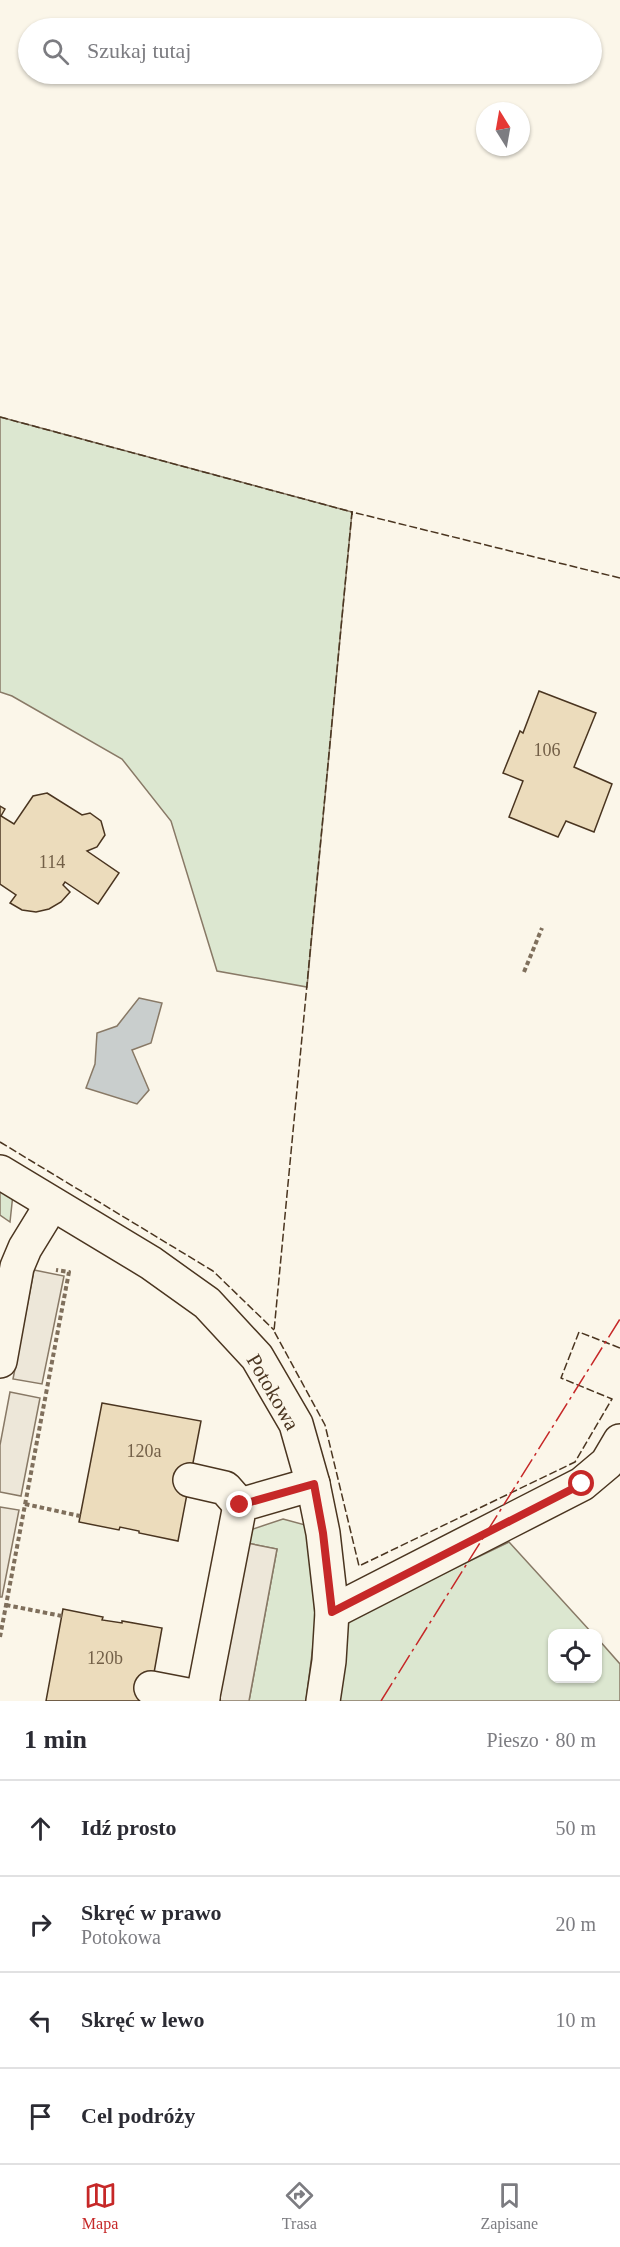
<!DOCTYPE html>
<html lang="pl">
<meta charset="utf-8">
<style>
body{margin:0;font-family:Georgia,serif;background:#f7f7f7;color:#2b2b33}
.controls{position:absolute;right:18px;bottom:18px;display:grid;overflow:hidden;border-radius:12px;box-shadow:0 2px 4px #0004}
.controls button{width:54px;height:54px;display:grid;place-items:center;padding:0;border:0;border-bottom:2px solid #e1e1e2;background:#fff;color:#2b2b33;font:30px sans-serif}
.compass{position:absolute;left:476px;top:102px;width:54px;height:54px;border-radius:50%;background:#fff;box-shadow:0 2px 4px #0004;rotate:349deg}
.stop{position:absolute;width:18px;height:18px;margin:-14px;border:4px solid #c62828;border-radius:50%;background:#fff}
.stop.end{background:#c62828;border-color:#fff;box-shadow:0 2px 6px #0008}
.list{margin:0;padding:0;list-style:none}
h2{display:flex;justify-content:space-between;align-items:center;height:78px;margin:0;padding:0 24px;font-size:26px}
h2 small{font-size:20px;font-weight:400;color:#7c7c81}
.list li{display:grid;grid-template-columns:39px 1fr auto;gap:18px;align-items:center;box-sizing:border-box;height:96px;padding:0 24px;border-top:2px solid #e1e1e2}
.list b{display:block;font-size:22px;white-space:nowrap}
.list p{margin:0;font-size:20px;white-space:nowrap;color:#7c7c81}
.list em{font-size:20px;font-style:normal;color:#7c7c81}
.icon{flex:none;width:33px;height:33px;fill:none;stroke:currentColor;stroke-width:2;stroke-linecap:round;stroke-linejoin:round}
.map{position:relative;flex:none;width:620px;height:1701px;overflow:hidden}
.search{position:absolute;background:#fff;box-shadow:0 2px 4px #0004;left:18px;right:18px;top:18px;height:66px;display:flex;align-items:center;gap:15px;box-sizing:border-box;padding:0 21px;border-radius:33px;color:#7c7c81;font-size:22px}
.sheet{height:462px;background:#fff}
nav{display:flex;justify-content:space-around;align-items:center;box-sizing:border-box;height:84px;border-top:2px solid #e1e1e2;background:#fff;font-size:16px;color:#7c7c81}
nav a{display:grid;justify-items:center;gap:3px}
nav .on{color:#c62828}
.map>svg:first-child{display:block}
.green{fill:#dce7d0;stroke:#887966;stroke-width:1.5}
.parking{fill:#ede7d9;stroke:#887966;stroke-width:1.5}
.water{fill:#c9cecd;stroke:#887966;stroke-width:1.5}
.building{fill:#ecdcbc;stroke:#4a3520;stroke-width:1.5}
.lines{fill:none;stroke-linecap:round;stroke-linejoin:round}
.minor-casing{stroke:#4a3520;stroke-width:36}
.path{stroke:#7f6f5c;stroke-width:4;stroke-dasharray:4.5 3;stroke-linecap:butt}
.minor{stroke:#fbf6e9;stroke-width:33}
.fence{stroke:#4a3520;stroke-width:1.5;stroke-dasharray:8 3;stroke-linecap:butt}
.power{stroke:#c62828;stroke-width:1.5;stroke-dasharray:21 4.5 3 4.5;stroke-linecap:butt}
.route{stroke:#c62828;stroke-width:8}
.labels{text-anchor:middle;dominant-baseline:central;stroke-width:4.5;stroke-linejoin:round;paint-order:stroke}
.number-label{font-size:18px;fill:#725f47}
.street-label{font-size:21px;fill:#4a3520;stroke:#fbf6e9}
</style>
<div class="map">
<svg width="620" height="1701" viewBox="0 0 620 1701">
<rect width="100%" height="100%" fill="#fbf6e9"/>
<g class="green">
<polygon points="0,417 352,512 307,987 217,971 171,821 122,759 12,696 0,692"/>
<polygon points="0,1186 13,1194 10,1222 0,1215"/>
<polygon points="283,1519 309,1526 314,1583 315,1630 306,1701 249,1701 277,1549 247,1543 250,1530"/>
<polygon points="509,1542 592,1633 552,1634 552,1678 598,1678 598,1639 620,1664 620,1701 337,1701 345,1621"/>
</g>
<g class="parking">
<polygon points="34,1270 64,1276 42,1384 13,1379"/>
<polygon points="10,1392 40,1398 21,1496 0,1492 0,1445"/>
<polygon points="0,1507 19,1510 2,1597 0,1597"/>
<polygon points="247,1543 277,1549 249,1701 217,1701"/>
</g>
<polygon class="water" points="139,998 162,1003 151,1043 132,1050 149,1090 137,1104 86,1088 95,1064 97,1033 117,1026"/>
<g class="building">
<polygon points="539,691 596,713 574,767 612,784 594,832 566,821 558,837 509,817 523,781 503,773 520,731 523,733"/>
<polygon points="47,793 82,815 90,813 101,821 105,835 97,847 87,851 119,873 98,904 65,882 63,885 70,892 61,902 49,909 36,912 22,910 10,903 16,895 0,884 0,806 5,809 1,816 14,824 33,796"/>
<polygon points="102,1403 201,1421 178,1541 139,1533 139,1531 120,1527 119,1530 79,1522"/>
<polygon points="63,1609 103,1617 102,1620 122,1623 122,1621 162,1628 149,1701 46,1701"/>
</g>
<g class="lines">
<g class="minor-casing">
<g id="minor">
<polyline points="0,1172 151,1263 207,1303 257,1357 296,1424 313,1484 323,1533 332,1612 329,1661 323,1701"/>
<polyline points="0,1361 17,1267 25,1248 52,1204"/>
<polyline points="190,1480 225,1488 240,1505"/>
<polyline points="332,1612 582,1484 607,1463 620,1441"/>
<polyline points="151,1688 203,1698"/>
<polyline points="202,1701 240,1505 313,1484"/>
</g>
</g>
<g class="path">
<polyline points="524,972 542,928"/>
<polyline points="25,1504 80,1516"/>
<polyline points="6,1605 62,1616"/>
<polyline points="0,1637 69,1272 56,1270"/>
</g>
<use href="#minor" class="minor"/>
<g class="fence">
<polyline points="0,417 352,512 352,515"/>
<polyline points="620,578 352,512 274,1331 325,1425 359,1566 575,1462 612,1399 561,1378 579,1332 620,1348"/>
<polyline points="0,1142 213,1271 274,1330"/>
</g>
<polyline class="power" points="381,1701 620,1319"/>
</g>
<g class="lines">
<polyline class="route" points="240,1505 314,1484 323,1533 332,1612 582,1484"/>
</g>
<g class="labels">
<g class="number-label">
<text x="547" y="750">106</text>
<text x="52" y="862">114</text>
<text x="144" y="1451">120a</text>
<text x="105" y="1658">120b</text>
</g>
<g class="street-label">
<text transform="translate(273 1392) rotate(60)">Potokowa</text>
</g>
</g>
</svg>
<div class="controls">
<button><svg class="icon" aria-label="locate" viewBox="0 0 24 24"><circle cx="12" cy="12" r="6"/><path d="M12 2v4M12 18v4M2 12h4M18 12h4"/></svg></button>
</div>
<svg class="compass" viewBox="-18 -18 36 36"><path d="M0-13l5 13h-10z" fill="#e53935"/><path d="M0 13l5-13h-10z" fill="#7c7c81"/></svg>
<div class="stop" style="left:582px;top:1484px"></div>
<div class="stop end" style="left:240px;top:1505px"></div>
<div class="search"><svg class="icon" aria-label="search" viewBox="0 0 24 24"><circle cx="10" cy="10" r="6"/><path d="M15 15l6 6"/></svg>Szukaj tutaj</div>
</div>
<section class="sheet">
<h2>1 min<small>Pieszo · 80 m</small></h2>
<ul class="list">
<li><svg class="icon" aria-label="ahead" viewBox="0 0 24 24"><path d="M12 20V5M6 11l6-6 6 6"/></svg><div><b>Idź prosto</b></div><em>50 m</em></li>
<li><svg class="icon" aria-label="right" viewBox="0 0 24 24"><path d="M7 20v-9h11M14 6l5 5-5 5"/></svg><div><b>Skręć w prawo</b><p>Potokowa</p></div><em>20 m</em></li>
<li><svg class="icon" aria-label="left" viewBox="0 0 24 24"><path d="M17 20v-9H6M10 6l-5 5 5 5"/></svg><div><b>Skręć w lewo</b></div><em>10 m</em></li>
<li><svg class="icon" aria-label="arrive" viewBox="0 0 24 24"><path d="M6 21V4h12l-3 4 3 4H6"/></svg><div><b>Cel podróży</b></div></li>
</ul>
</section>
<nav>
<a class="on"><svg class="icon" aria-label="map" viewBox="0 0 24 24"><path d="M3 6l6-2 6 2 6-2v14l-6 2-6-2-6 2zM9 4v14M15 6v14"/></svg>Mapa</a>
<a><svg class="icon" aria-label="directions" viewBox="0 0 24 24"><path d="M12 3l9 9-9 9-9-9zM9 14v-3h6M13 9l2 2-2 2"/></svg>Trasa</a>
<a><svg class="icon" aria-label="saved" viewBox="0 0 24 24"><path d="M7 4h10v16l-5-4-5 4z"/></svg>Zapisane</a>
</nav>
